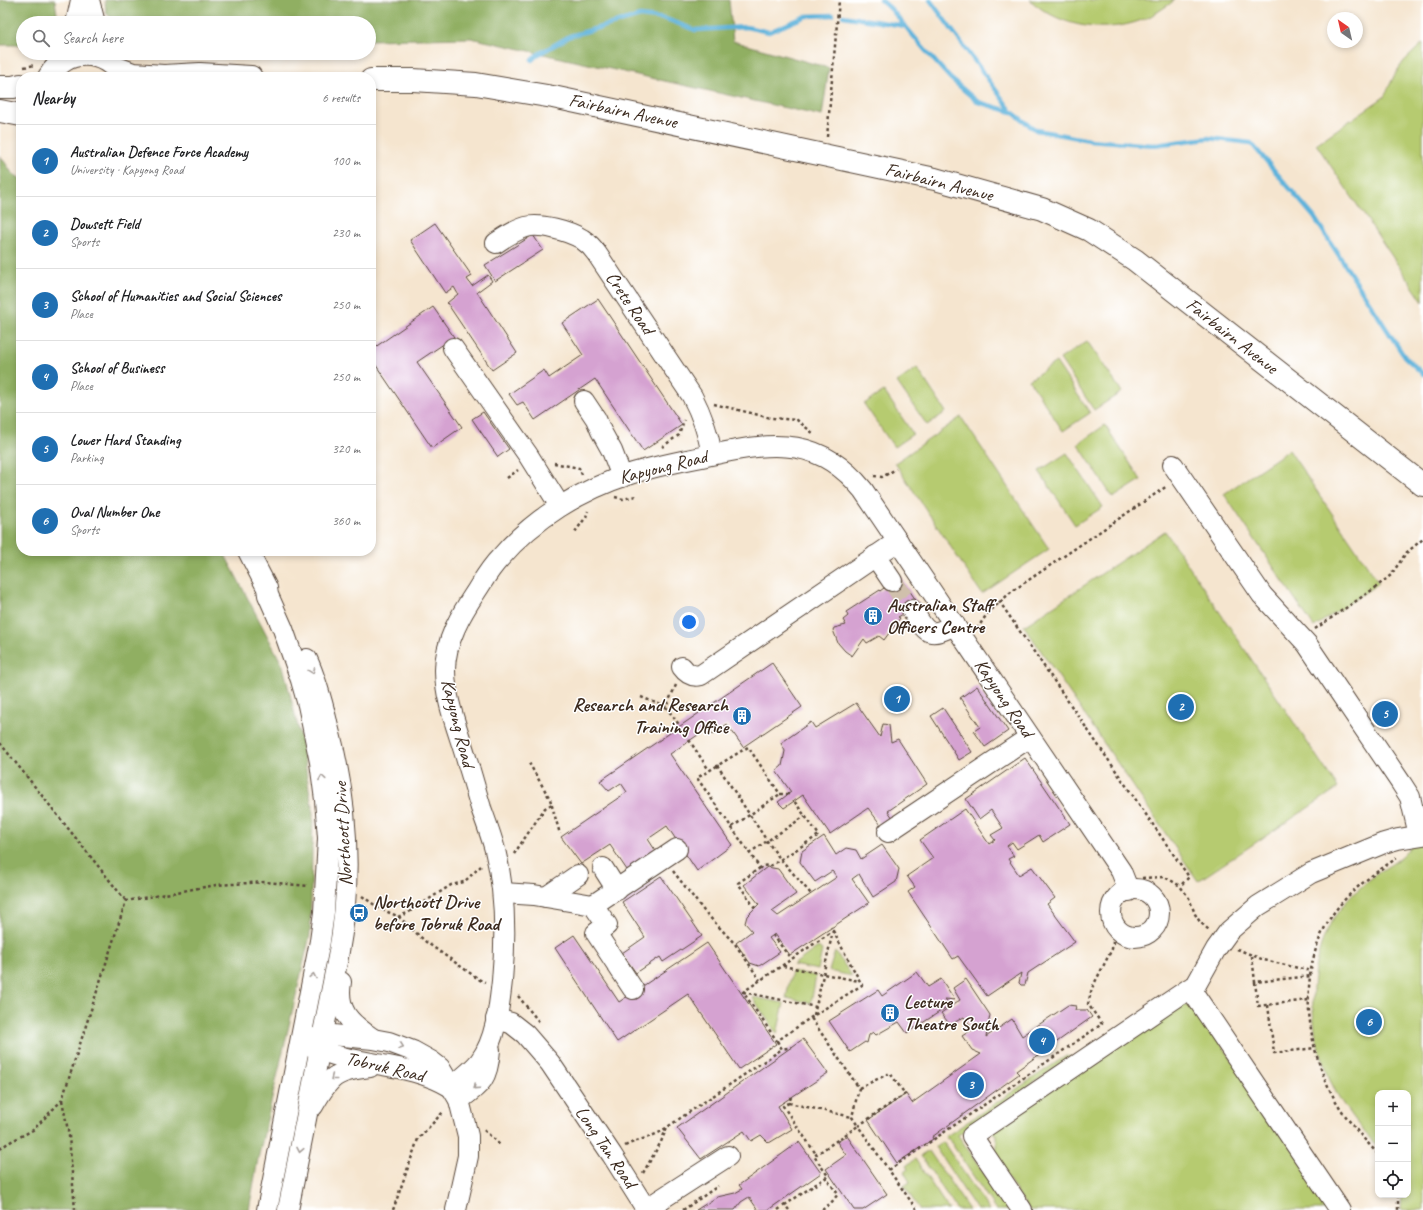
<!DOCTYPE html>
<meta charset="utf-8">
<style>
body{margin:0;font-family:Caveat,sans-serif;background:#f2f2f2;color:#202124}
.controls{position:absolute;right:12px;bottom:12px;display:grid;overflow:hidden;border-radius:8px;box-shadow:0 2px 6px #0003}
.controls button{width:36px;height:36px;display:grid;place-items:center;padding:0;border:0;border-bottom:1px solid #e0e0e0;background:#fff;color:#202124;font:20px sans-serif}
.compass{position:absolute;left:1327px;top:12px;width:36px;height:36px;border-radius:50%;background:#fff;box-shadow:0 2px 6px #0003;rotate:326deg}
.you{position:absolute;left:689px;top:622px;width:14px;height:14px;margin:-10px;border:3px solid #fff;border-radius:50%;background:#1a73e8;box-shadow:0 0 0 6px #1a73e833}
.badge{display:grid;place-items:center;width:26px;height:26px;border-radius:50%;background:#1f6fb2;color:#fff;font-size:13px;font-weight:700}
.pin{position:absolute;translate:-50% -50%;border:2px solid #fff;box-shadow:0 1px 4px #0006}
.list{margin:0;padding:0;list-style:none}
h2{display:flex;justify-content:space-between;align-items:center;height:52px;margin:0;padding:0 16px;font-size:17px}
h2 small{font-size:13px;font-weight:400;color:#757577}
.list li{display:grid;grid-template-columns:26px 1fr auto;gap:12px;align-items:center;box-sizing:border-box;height:72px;padding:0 16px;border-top:1px solid #e0e0e0}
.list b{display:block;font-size:15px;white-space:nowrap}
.list p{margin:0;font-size:13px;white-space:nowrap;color:#757577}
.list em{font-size:13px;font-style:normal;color:#757577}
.icon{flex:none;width:22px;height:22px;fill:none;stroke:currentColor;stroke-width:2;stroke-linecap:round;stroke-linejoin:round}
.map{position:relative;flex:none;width:1423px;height:1210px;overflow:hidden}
.search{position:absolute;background:#fff;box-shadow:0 2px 6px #0003;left:16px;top:16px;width:360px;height:44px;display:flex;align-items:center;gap:10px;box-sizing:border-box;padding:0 14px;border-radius:22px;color:#757577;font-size:15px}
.panel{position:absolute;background:#fff;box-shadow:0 2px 6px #0003;left:16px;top:72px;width:360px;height:484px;border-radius:16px}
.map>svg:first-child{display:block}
.green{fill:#b6cb6f;stroke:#787a46}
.forest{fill:#90af62;stroke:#666c40}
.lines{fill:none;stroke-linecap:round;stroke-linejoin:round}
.stream{stroke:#5fb3db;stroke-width:4.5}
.building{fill:#d5a2d1}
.minor-tunnel{stroke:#d0c0ac;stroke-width:20;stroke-dasharray:20 10;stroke-linecap:butt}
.minor-casing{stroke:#574639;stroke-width:22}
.major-casing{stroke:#574639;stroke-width:24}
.path{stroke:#574639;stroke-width:2.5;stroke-dasharray:3 3;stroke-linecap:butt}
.minor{stroke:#fff;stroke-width:20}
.major{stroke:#fff;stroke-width:22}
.oneway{stroke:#a79f9a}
.labels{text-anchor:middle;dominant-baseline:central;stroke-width:3;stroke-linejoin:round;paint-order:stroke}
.street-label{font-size:19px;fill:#3b2a1e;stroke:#fff}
.poi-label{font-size:19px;font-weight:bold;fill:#3b2a1e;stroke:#fff;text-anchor:start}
</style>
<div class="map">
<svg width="1423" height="1210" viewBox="0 0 1423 1210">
<rect width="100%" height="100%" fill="#fff"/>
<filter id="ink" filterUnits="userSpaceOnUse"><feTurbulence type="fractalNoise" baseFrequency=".025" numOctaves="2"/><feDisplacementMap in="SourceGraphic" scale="8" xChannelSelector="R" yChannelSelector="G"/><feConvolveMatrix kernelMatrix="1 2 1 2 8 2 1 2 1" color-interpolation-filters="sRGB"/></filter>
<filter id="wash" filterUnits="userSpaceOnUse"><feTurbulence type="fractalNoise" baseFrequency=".012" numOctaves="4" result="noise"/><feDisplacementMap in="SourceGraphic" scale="16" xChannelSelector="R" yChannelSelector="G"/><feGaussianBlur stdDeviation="0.9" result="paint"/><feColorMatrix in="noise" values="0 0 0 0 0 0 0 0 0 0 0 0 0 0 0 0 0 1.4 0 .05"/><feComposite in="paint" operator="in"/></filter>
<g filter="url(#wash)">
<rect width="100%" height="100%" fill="#f5e5cf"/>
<g class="green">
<path d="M1030,0H1175C1167,6 1158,12 1149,17C1110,35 1062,29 1030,0Z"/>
<polygon points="1423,43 1423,302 1316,144 1384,97 1395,74 1404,61"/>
<polygon points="1087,341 1122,392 1094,410 1060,359"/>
<polygon points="1056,362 1090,413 1063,431 1029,380"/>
<polygon points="917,368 946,412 927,425 897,382"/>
<polygon points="884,391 913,434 894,447 864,404"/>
<polygon points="961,417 1049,549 982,594 895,463"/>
<polygon points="1105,425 1141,480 1113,498 1078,444"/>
<polygon points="1289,450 1379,583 1314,627 1224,494"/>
<polygon points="1067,453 1103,507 1075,525 1039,471"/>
<polygon points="1165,531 1338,788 1198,881 1024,626"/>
<path d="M1423,842V1210H1401L1402,1195H1408V1093H1378V1147C1360,1128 1343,1108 1332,1084C1328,1078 1327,1071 1325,1064C1322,1056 1318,1049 1317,1041C1308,996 1312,944 1341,908C1352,894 1367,881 1381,871C1394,862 1404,858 1412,843Z"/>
<polygon points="818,947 822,950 818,970 793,965"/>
<polygon points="835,951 852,976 829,971"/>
<polygon points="792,971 816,976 811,1003 786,998"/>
<polygon points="752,997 784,1003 777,1034"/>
<polygon points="1179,1002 1187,1006 1194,1004 1335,1210 1029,1210 991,1153 997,1148 997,1135 989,1130"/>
<polygon points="1066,1056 1071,1057 958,1135 1009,1210 996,1210 948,1138 947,1139 945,1137"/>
<polygon points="943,1142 989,1210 977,1210 935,1147"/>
<polygon points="929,1151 969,1210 957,1210 921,1156"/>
<polygon points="915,1159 949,1210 920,1210 904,1186 910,1182 904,1172 908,1169 906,1166"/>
</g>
<g class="forest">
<polygon points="0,0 55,0 57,14 53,23 23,23 23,43 17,45 0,45"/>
<polygon points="105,0 729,0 733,41 829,68 822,116 471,38 369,40 369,23 117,23 106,13"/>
<polygon points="0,155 12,173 21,179 21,551 223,551 283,666 301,739 313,813 310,935 258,1159 249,1210 0,1210"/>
</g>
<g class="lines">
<g class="stream">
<polyline points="881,0 891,9 925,50 950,78 978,102 1012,112"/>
<polyline points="930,0 1012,112 1036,130 1089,140 1154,145 1208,138 1251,143 1314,217 1404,356 1423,374"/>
<polyline points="843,16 905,26"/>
<polyline points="532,60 537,55 570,36 640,16 666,19 695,30 746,27 769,32 806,16 833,15"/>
</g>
</g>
<g id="blocks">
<g class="building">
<polygon points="435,223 472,276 467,279 472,286 488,275 492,281 477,292 517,353 492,370 447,303 458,294 454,287 445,293 410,240"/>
<polygon points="533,235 543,250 495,281 485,265"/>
<polygon points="598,299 682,425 643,451 595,379 535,420 523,402 517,405 509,394 544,370 549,378 583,355 562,323"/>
<polygon points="433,307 454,337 417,362 462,427 432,448 371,358 371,350"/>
<polygon points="483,412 509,449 498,457 472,419"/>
<polygon points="900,576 919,605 898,617 900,618 884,640 879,636 867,643 864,639 852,656 845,651 838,643 833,630 834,628 846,625 843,620 848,616 846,612 880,590 880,591"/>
<polygon points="772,663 802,707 743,747 727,724 713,735 708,728 670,754 732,845 697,871 667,826 648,839 657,853 629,873 610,845 581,864 561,837 627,792 621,783 609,791 600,781"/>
<polygon points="977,686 1008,731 985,747 974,731 980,727 960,698"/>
<polygon points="856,703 880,737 883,724 889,725 891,742 898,739 927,784 888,811 893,818 881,825 868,808 830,834 803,795 784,808 778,802 791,792 776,771 782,766 785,751 781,743 811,722 815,728"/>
<polygon points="943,708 972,752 959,760 931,716"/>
<polygon points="1025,758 1070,824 1043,842 1039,835 1017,849 1012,842 1007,846 1014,856 1008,859 1019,875 1032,867 1055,898 1047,904 1075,942 1028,973 1025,985 1021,985 1019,983 1021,973 987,996 958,956 953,959 908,892 915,887 907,876 933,858 920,840 965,809 989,844 995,840 991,835 1003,828 991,810 979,819 966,799"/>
<polygon points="824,836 836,855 846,848 856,850 861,859 882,845 899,869 896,882 873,897 859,874 852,879 869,903 790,955 775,934 769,938 780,952 759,966 750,963 736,943 752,931 745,923 747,916 759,904 744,885 767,867 778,869 796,894 772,911 778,916 837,877 832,871 815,882 800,862 802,851"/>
<polygon points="661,876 702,936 663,962 660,957 636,973 622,953 645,937 622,902"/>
<polygon points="574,935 619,1002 707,943 776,1044 739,1069 688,994 617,1042 555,948"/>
<polygon points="917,972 928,987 941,979 955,1000 945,999 950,1005 907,1033 899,1022 876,1035 873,1032 869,1035 867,1043 865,1042 850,1052 829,1021 878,990 882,996"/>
<polygon points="966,979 990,1015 986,1037 1012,1019 1022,1036 1068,1005 1076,1006 1075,1010 1087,1010 1092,1017 1016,1071 1019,1074 932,1137 933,1139 897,1163 868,1120 906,1094 912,1103 981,1054 972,1050 962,1036 973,1029 964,1017 950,1025 941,1013 960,1000 953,988"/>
<polygon points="803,1039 828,1073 778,1106 792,1129 769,1143 761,1135 751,1141 744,1131 701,1159 677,1128"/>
<polygon points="847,1136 887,1194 863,1210 854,1210 826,1169 846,1155 837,1142"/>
<polygon points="799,1142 821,1173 768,1210 758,1210 749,1197 741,1202 735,1210 696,1210 717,1197 735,1193 742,1189 739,1185"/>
</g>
</g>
</g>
<g filter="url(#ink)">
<use href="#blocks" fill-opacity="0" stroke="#574639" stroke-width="1"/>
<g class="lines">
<polyline class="minor-tunnel" points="892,581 912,610"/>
<g class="minor-casing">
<g id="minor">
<polyline points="89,0 95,23"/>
<polyline points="76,23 81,0"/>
<path d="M496,243C505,237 515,230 526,227C540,223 569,231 582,239C588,243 593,248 597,254L692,396C702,415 708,433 712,454"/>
<polyline points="453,348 528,455 560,506"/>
<polyline points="584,401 596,419 601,431 612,451 622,477"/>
<polyline points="1173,465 1262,595 1307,644 1401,783 1410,797 1419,835"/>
<polyline points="248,551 267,588 268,595 283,629 301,680 308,705 320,762 325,800 328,838 324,912 320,941 267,1210"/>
<polyline points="875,556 892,581"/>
<path d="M912,610C928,634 927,638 955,625"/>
<path d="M682,667C687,674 693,677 701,675L898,541"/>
<polyline points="888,832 1030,737"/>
<polyline points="603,868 617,890"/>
<circle cx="1135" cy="913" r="24"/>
<polyline points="503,893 534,895 593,905 607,925 596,933 633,989"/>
<polyline points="546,897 578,875"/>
<polyline points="593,905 677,849"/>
<path d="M341,982C336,1011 350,1023 372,1038"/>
<polyline points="1192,992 1216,949 1229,931 1258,906 1311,873 1384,843 1398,839 1423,835"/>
<polyline points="496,1019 511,1023 525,1034 550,1063 612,1155 646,1209 728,1156"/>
<path d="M312,1038L320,1048L331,1054C370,1066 415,1065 451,1087"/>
<polyline points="313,1047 322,1038 333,1035 373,1039 389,1042 413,1051 431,1061 440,1068 459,1100 468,1136 468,1156 456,1210"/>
<path d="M451,1087C461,1079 472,1071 480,1061C496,1039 499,1008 502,981C506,937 506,893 495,850C491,835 486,822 481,808C476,792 472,776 467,761C459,732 445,701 445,670C445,641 461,614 477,590C484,579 491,567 500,558C534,518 581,490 630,474C658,465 688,460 716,454C776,441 821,438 863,490L1121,871L1129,891"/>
<path d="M459,1100C482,1084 488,1078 490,1050"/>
<path d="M313,1106C330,1076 335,1071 370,1067"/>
<path d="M288,1210L338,957C353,878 348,799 327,722C322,701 316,679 307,659"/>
<polyline points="1022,1210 972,1136 1190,988 1340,1210"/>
</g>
</g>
<g class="major-casing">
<g id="major">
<polyline points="117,68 133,74 164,76 200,74 251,77"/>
<path d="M49,77C67,46 104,49 123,77"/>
<polyline points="371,80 413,80 476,84 553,97 935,179 1042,209 1089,230 1135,260 1423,485"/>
<polyline points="0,87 13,87 21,85"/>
<polyline points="0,111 21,115"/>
</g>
</g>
<g class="path">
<polyline points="24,67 35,65"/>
<polyline points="827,137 839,0"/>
<polyline points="714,404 771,418 797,420 814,434"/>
<polyline points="662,447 679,435 684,420"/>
<polyline points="554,463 579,468 583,477"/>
<polyline points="874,476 882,477 896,469"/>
<polyline points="507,478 518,470"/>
<polyline points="615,497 623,499 636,496"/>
<polyline points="575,532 586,517 588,511"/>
<polyline points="999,601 1189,877 1180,886"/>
<polyline points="977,629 987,614 1011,592 1167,486"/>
<polyline points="1315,629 1375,588 1391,575 1406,553 1423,539"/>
<polyline points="676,685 666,707 680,726"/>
<polyline points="641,697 666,707"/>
<polyline points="689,740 709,770"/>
<polyline points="0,743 126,901"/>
<polyline points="529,763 550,799 560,834"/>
<polyline points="717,765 767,841 778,856 811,894"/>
<polyline points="789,794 780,794 748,747 697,778 760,868 762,866 772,865 819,835 794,801"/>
<polyline points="732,827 780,794"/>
<polyline points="749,853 805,816"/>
<polyline points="514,854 545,808 552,804"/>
<polyline points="673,871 704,911 735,944 760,980"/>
<polyline points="1142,878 1164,877 1172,881 1180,886 1189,898 1195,914 1200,922 1209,930"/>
<polyline points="362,896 379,908 399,917 426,942 480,980 485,982"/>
<polyline points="755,908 738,883 760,868"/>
<polyline points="398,917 409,912 451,885 464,882 481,866"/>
<polygon points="833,931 862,985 813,1016 777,1041 743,992"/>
<polyline points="773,935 791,959"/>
<polyline points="1237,949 1264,960 1311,971"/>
<polyline points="1252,956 1255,982 1311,976"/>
<polyline points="783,966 859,981"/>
<polyline points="1255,982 1258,1006 1309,1000"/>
<polyline points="743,992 816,1007"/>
<polyline points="518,996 540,1023"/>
<polyline points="1268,1005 1274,1053 1315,1048"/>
<polyline points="814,1015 833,931 831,927"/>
<polyline points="777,1041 782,1049 792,1047"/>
<polyline points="859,1088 890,1073 905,1094 858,1126 917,1210"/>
<polyline points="791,1097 789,1103 852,1117"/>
<polyline points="62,1100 69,1136 75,1210"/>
<polyline points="789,1103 783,1106 816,1154"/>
<polyline points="484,1130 500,1145"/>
<path d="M625,1146C636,1140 649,1138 660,1132L782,1049"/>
<polyline points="0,1149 8,1143 33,1130 62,1100 126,901 216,885 266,882 308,886"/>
<path d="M1378,1154C1361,1136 1345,1118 1333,1096C1303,1040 1296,958 1339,906C1355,887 1376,872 1397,858"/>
<polyline points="889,1170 1102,1024 1088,1004 1092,988 1112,949 1114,935"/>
<polyline points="643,1173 661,1142 667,1127"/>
<polyline points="1398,1195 1398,1210"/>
<polyline points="393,1210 418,1139 444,1111"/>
<polyline points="683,1210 718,1186"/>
<polyline points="778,1210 785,1205"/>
<polyline points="789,1210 785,1205 828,1176 814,1156 858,1126 852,1117 859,1088 811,1018"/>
<polyline points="822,1210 831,1203 838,1194 826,1178"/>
</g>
<use href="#minor" class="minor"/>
<use href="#major" class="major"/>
</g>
<defs><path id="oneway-chevron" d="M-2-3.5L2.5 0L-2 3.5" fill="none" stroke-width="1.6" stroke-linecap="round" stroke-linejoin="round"/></defs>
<g class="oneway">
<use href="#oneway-chevron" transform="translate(312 671) rotate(70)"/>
<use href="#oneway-chevron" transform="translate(322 778) rotate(-99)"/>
<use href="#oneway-chevron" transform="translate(313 976) rotate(-79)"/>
<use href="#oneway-chevron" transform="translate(401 1046) rotate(19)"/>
<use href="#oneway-chevron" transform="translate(333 1078) rotate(142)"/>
<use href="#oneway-chevron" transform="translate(476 1087) rotate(138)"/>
<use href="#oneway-chevron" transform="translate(300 1150) rotate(101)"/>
</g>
</g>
<defs>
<g id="building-disc" transform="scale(1)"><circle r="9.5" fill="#1f6fb2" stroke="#fff"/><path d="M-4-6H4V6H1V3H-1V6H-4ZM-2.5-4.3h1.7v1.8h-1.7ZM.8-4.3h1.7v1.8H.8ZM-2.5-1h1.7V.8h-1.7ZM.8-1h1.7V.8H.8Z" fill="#fff"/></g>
<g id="bus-disc" transform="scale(1)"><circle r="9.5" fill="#1f6fb2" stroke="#fff"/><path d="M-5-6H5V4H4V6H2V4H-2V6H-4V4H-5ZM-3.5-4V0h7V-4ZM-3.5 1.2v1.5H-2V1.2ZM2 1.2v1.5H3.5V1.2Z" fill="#fff"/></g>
</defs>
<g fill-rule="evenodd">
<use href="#building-disc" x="873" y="616"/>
<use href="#building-disc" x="742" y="716"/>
<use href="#bus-disc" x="359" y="913"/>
<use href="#building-disc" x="890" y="1013"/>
</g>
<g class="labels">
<g class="street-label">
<text transform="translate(623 111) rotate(12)">Fairbairn Avenue</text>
<text transform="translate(939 182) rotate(14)">Fairbairn Avenue</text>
<text transform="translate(630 303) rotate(56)">Crete Road</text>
<text transform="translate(1232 336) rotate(38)">Fairbairn Avenue</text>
<text transform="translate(663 467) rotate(-14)">Kapyong Road</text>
<text transform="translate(1004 698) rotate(56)">Kapyong Road</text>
<text transform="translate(458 723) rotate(76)">Kapyong Road</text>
<text transform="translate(343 834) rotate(-93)">Northcott Drive</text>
<text transform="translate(385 1067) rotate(13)">Tobruk Road</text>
<text transform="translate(606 1147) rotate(56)">Long Tan Road</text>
</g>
<g class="poi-label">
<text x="887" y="605">Australian Staff<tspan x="887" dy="22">Officers Centre</tspan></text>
<text x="728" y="705" text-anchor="end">Research and Research<tspan x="728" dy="22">Training Office</tspan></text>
<text x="373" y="902">Northcott Drive<tspan x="373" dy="22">before Tobruk Road</tspan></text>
<text x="904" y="1002">Lecture<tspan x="904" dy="22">Theatre South</tspan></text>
</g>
</g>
</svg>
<div class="controls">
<button>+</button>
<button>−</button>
<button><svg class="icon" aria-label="locate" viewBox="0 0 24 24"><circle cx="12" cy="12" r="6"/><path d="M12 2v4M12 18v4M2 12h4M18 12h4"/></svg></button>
</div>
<svg class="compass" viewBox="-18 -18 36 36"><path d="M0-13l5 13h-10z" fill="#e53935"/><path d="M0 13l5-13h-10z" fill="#757577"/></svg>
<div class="you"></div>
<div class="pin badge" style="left:897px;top:699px">1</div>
<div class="pin badge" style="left:1181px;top:707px">2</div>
<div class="pin badge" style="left:971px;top:1085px">3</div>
<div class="pin badge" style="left:1042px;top:1041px">4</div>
<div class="pin badge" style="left:1385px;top:714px">5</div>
<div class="pin badge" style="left:1369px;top:1022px">6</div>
<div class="search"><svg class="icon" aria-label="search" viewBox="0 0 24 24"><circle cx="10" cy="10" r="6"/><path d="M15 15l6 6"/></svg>Search here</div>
<section class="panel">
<h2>Nearby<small>6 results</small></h2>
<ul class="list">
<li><span class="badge">1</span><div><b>Australian Defence Force Academy</b><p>University · Kapyong Road</p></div><em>100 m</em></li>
<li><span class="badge">2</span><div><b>Dowsett Field</b><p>Sports</p></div><em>230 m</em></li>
<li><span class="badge">3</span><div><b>School of Humanities and Social Sciences</b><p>Place</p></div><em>250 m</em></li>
<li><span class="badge">4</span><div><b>School of Business</b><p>Place</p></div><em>250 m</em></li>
<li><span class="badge">5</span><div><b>Lower Hard Standing</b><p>Parking</p></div><em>320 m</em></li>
<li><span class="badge">6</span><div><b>Oval Number One</b><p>Sports</p></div><em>360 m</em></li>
</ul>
</section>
</div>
